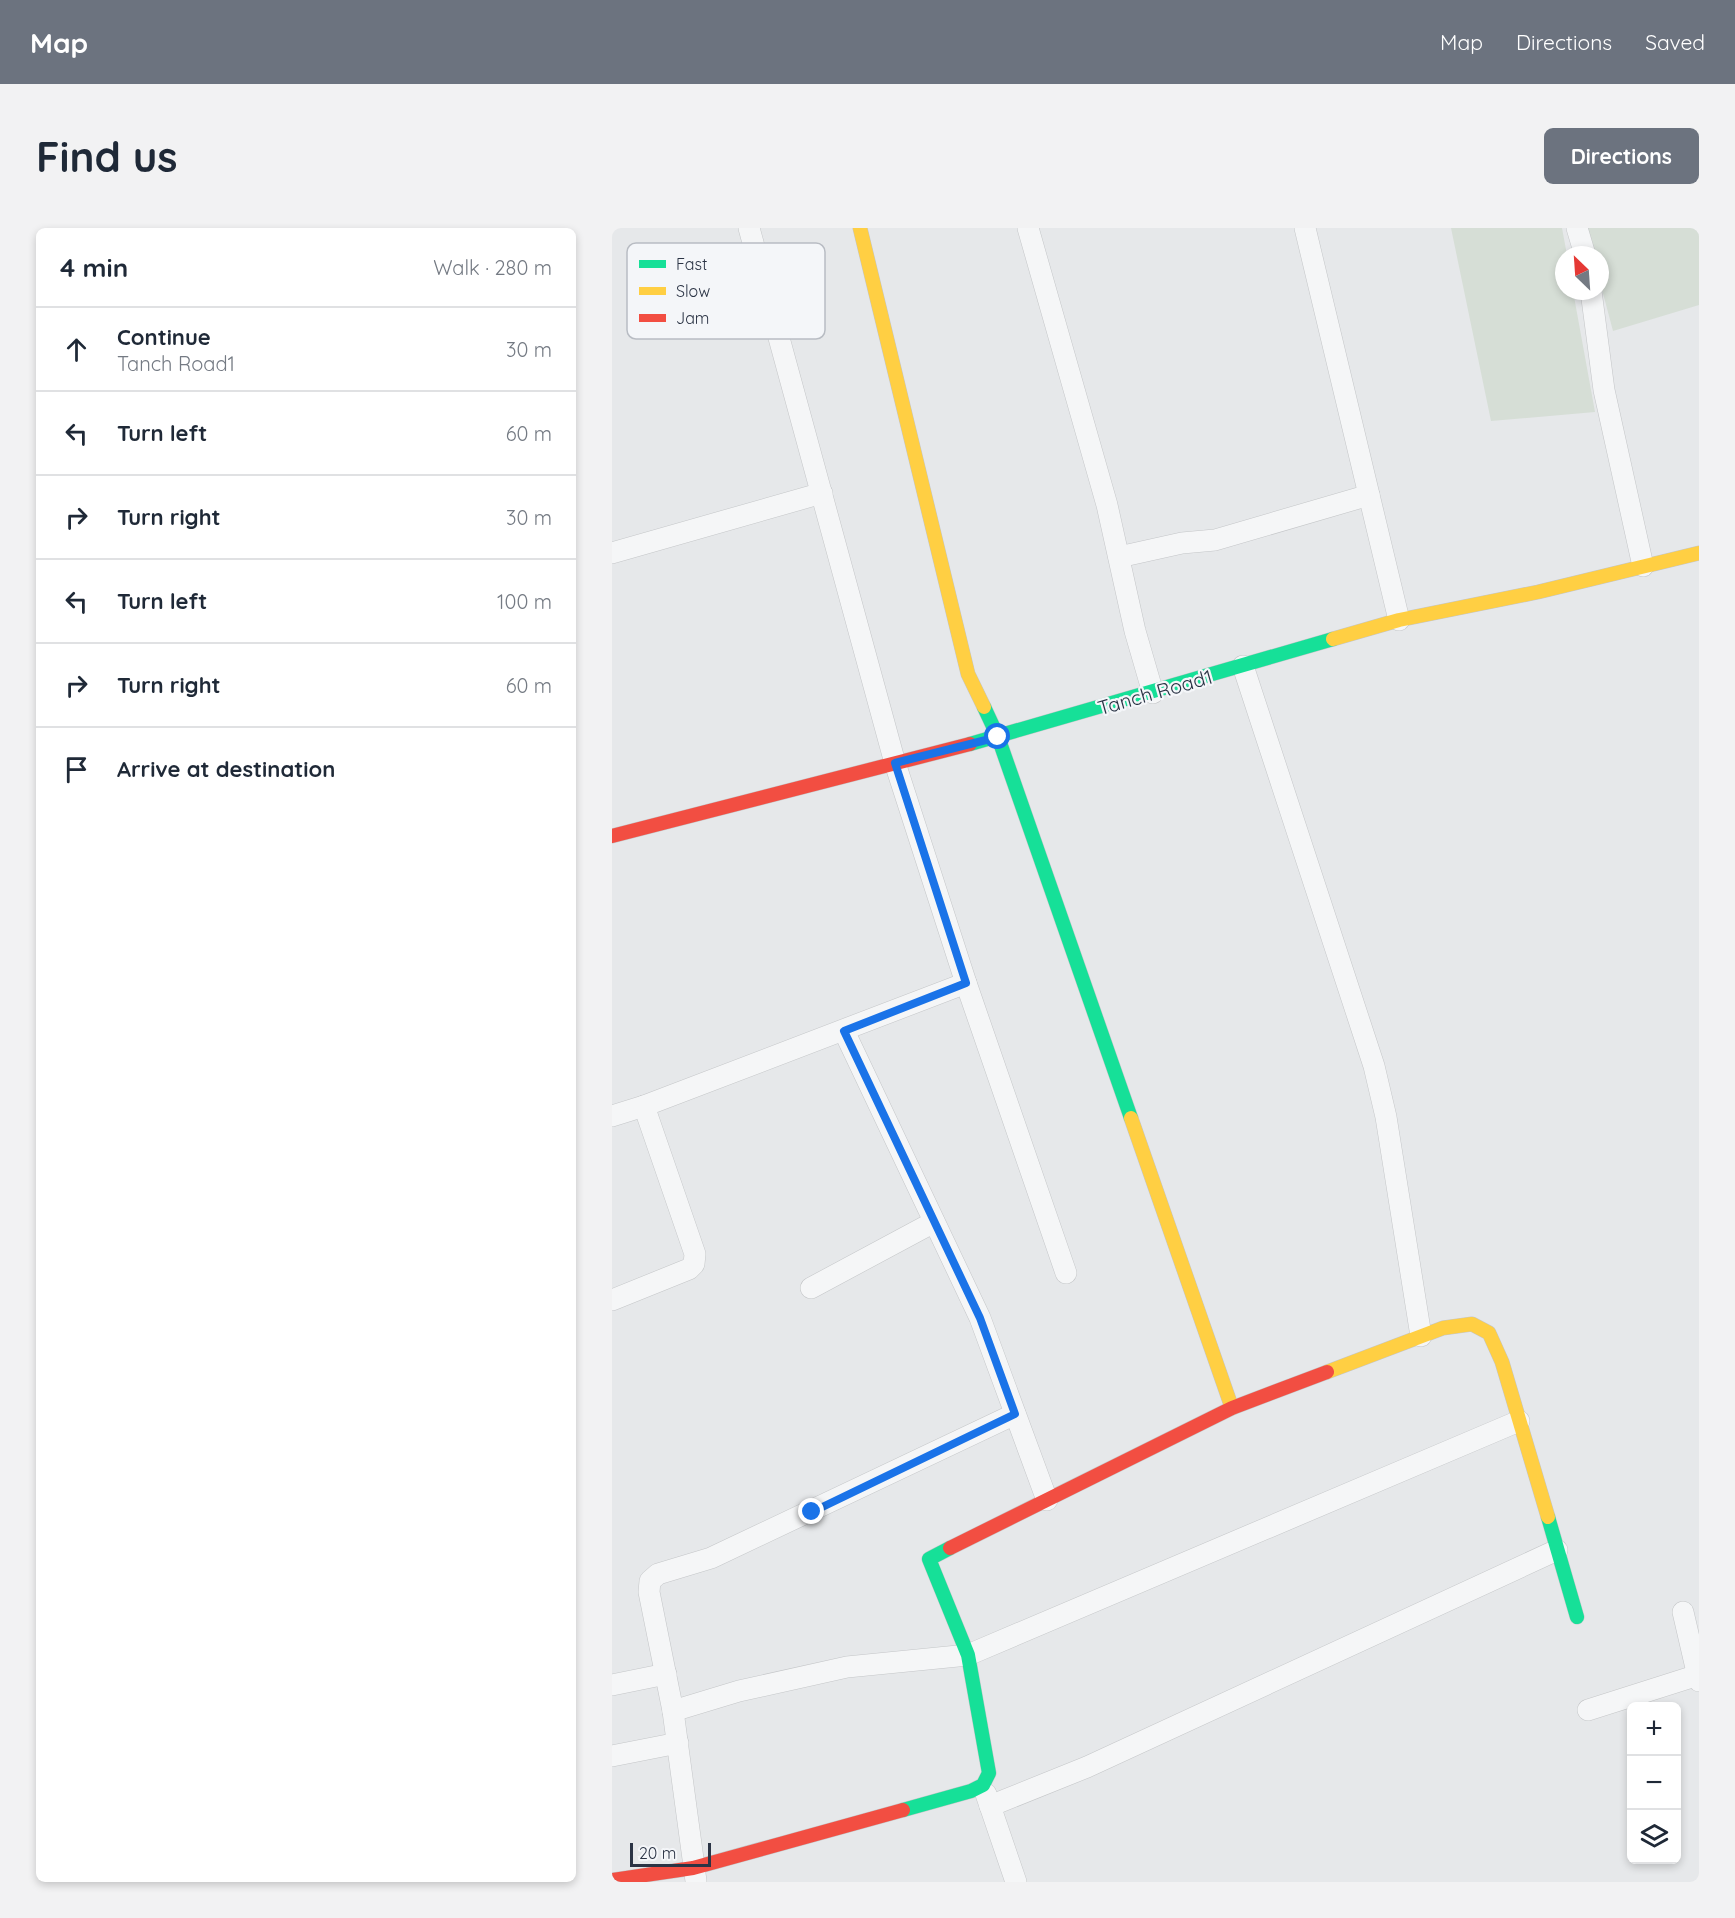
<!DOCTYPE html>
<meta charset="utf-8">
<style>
body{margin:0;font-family:Quicksand,sans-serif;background:#f2f2f3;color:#1f2937}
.controls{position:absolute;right:18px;bottom:18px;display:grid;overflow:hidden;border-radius:9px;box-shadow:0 3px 9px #0003}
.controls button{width:54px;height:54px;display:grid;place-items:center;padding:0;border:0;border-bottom:2px solid #e0e1e3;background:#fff;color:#1f2937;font:30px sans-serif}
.compass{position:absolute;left:943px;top:18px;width:54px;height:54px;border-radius:50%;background:#fff;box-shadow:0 3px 9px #0003;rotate:335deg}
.scale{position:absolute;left:18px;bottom:15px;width:81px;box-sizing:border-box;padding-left:6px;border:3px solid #2b3445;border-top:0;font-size:16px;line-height:21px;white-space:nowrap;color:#2b3445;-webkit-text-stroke:4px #f4f6f9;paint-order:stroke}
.stop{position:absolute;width:18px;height:18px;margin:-14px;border:4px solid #1a73e8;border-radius:50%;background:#fff}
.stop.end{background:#1a73e8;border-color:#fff;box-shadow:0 2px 6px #0008}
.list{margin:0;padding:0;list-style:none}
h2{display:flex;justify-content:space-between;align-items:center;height:78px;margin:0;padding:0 24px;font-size:26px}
h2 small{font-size:20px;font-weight:400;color:#747a83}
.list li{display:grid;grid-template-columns:39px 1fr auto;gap:18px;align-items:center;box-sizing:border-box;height:84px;padding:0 24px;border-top:2px solid #e0e1e3}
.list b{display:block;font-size:22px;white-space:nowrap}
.list p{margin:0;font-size:20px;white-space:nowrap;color:#747a83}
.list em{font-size:20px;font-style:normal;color:#747a83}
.icon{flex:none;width:33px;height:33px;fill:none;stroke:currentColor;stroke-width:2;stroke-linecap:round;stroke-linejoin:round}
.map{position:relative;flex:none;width:1087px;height:1654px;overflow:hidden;border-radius:9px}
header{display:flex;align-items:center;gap:36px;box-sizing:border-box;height:84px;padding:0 30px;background:#6c737f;color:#fff}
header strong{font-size:28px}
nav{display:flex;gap:33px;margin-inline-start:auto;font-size:21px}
.intro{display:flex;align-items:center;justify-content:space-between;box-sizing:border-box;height:144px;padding:0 36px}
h1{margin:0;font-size:42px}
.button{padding:15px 27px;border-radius:9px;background:#6c737f;color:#fff;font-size:21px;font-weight:700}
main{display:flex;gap:36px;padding:0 36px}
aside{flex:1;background:#fff;border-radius:9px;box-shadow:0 3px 9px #0003}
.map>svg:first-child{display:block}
.green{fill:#d6ded6}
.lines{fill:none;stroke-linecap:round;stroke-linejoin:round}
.street-casing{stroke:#c4c6c8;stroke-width:22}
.fast-casing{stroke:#c4c6c8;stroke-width:15}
.slow-casing{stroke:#c4c6c8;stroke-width:15}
.jam-casing{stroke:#c4c6c8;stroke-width:15}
.street{stroke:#f5f6f7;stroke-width:21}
.fast{stroke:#16e098;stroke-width:14}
.slow{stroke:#ffcf43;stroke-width:14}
.jam{stroke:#f24e42;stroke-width:14}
.route{stroke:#1a73e8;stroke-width:8}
.labels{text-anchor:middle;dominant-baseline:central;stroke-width:4.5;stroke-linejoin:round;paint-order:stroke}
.street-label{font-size:20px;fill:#2b3445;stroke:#f4f6f9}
.key{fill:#f4f6f9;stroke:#b8bcc3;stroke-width:1.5}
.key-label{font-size:16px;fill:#2b3445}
</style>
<header>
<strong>Map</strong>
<nav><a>Map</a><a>Directions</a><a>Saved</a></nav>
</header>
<div class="intro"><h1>Find us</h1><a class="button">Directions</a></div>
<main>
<aside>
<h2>4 min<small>Walk · 280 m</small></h2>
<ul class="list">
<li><svg class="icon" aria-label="ahead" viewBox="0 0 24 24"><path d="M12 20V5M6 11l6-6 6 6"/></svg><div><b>Continue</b><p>Tanch Road1</p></div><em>30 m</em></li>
<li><svg class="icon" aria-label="left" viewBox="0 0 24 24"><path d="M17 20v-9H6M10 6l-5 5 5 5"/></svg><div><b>Turn left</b></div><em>60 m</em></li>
<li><svg class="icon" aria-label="right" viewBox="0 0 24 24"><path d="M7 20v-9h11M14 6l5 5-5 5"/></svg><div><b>Turn right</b></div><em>30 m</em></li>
<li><svg class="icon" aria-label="left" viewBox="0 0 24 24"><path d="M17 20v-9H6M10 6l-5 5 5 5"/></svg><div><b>Turn left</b></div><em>100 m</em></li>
<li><svg class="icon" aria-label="right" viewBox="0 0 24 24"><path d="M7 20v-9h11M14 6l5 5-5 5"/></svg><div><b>Turn right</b></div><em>60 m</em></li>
<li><svg class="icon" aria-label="arrive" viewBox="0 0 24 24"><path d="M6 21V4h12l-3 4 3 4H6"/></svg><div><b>Arrive at destination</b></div></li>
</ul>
</aside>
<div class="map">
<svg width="1087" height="1654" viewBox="0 0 1087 1654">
<rect width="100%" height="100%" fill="#e6e8ea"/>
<g class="green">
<polygon points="839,0 950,0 955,27 952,27 952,63 961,63 983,184 879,193"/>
<polygon points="973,0 1087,0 1087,77 1001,103 988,54 988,27 981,27"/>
</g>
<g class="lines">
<g class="street-casing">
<g id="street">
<polyline points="137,0 283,535 354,755 454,1045"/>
<polyline points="416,0 495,277 523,403 541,465"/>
<polyline points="693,0 787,392"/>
<polyline points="965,0 973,27"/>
<polyline points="979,63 992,162 1031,338"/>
<polyline points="0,325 210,265"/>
<polyline points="507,329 570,315 603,312 757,267"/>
<polyline points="631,438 762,838 774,889 809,1108"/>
<polyline points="232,803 368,1090 435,1272"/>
<polyline points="0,888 32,878 354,755"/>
<polyline points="199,1060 322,994"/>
<polyline points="0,1072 77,1041 82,1036 83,1026 32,878"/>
<polyline points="1071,1384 1087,1453"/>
<polyline points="0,1457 54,1446"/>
<polyline points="976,1482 1086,1447"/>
<polyline points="61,1483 127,1463 235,1439 356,1427 907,1193"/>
<polyline points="0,1528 66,1515"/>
<polyline points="374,1566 404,1654"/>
<polyline points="378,1578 475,1539 945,1322"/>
<polyline points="84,1653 61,1483 37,1364 38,1353 46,1346 99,1330 403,1186"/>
</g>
</g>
<g class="fast-casing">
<g id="fast">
<polyline points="372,479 386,509 519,890"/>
<polyline points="358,516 721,411"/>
<polyline points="936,1289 965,1389"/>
<polyline points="291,1582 359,1563 371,1557 377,1545 356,1427 317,1331 338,1320"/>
</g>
</g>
<g class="slow-casing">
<g id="slow">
<polyline points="248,0 356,446 372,479"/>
<polyline points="721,411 787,392 926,364 1087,325"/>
<polyline points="519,890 620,1180"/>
<polyline points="715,1144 831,1100 860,1096 877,1105 890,1134 936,1289"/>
</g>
</g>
<g class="jam-casing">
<g id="jam">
<polyline points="0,608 358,516"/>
<polyline points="338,1320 620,1180 715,1144"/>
<polyline points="0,1652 81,1640 291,1582"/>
</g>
</g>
<use href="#street" class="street"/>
<use href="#fast" class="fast"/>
<use href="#slow" class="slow"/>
<use href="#jam" class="jam"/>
</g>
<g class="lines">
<polyline class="route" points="200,1284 403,1186 368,1090 232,803 354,755 283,535 386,509"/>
</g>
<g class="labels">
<g class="street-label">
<text transform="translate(543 464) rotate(-16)">Tanch Road1</text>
</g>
</g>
<rect x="15" y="15" width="198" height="96" rx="9" class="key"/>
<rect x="27" y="32" width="27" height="8" fill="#16e098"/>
<rect x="27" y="59" width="27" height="8" fill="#ffcf43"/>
<rect x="27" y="86" width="27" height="8" fill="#f24e42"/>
<g class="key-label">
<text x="64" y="42">Fast</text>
<text x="64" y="69">Slow</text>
<text x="64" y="96">Jam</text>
</g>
</svg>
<div class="controls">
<button>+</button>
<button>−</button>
<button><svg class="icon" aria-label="layers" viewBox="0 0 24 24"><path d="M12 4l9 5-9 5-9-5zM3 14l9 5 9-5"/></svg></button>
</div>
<svg class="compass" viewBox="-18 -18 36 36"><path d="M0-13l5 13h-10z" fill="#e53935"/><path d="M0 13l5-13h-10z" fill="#747a83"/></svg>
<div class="scale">20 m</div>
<div class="stop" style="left:386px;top:509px"></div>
<div class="stop end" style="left:200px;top:1284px"></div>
</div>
</main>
